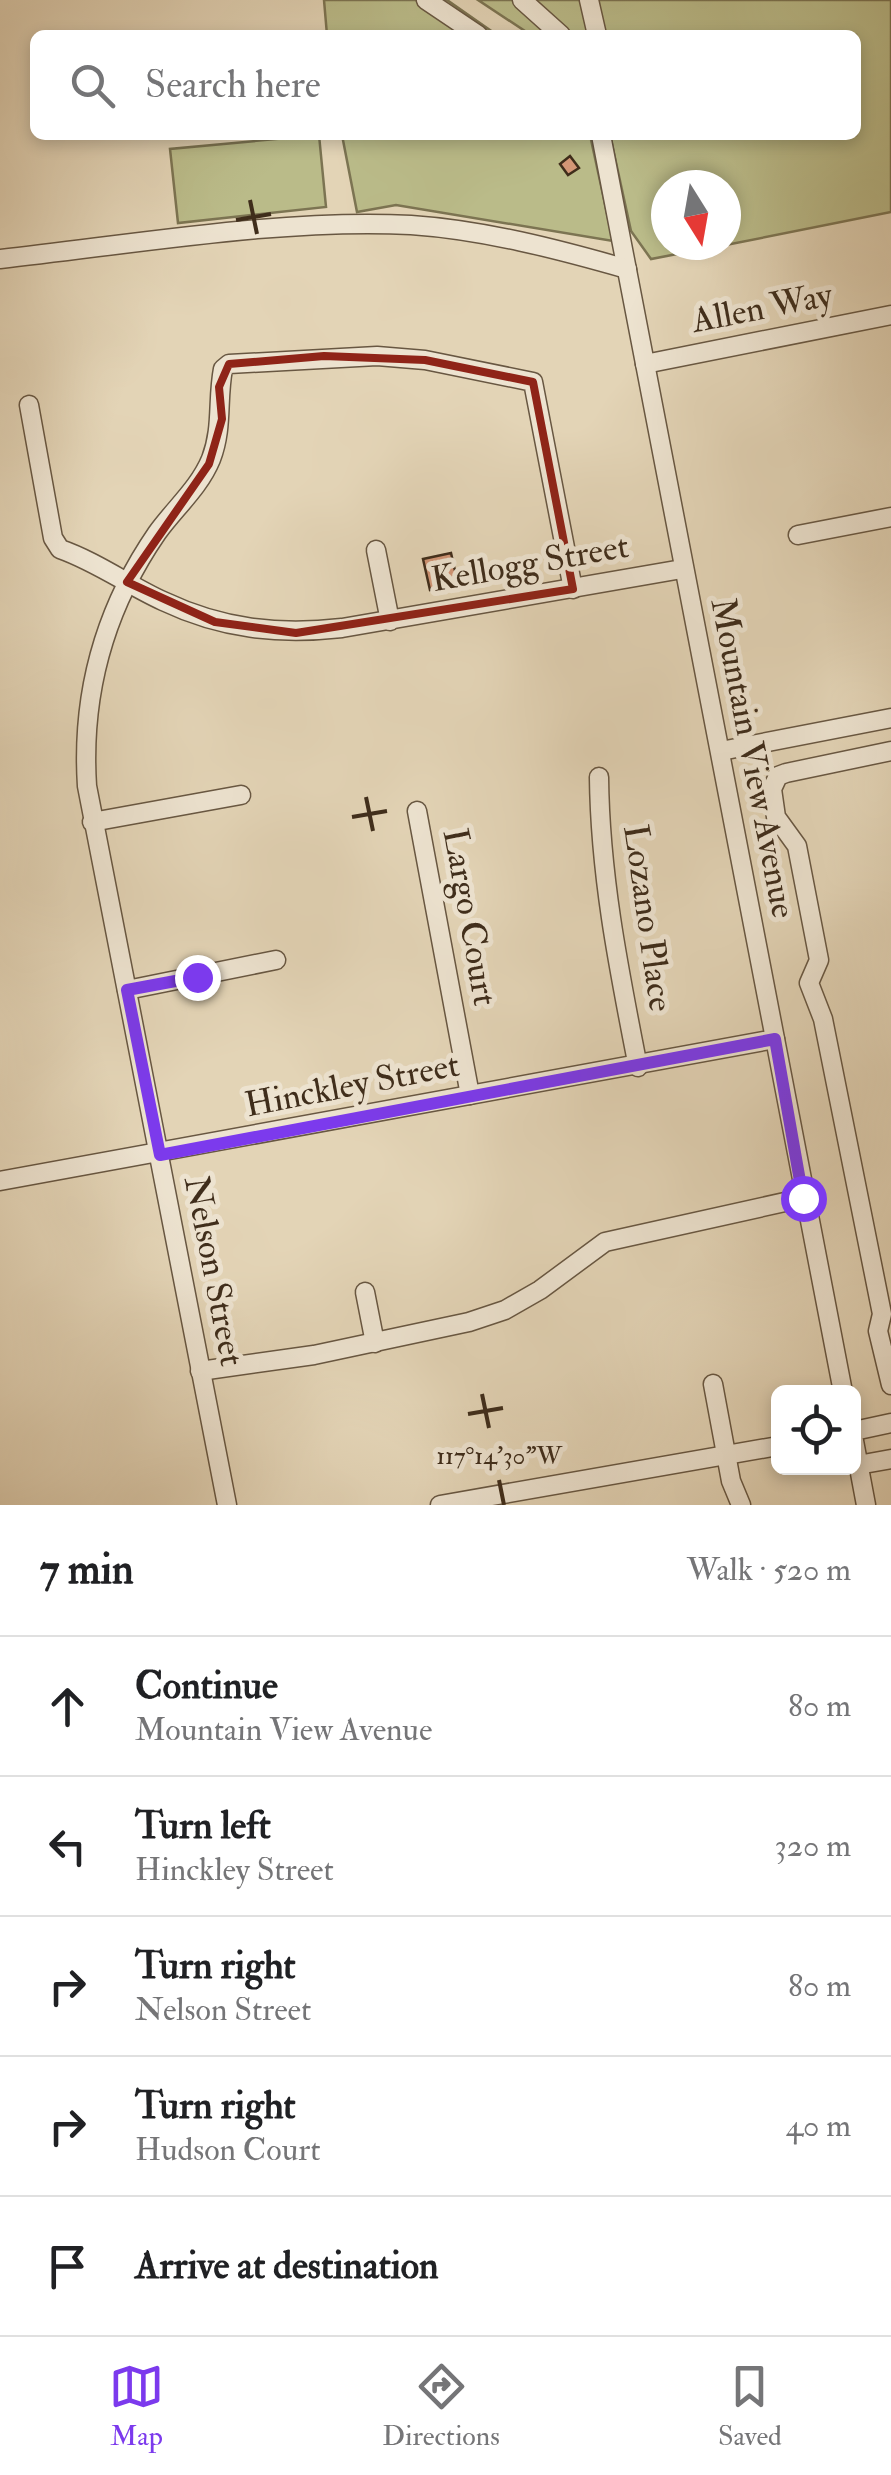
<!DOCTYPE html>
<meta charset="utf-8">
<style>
body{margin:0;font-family:"IM FELL Double Pica",serif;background:#f2f2f2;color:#202124}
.controls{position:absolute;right:30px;bottom:30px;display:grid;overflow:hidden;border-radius:15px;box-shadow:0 5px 15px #0003}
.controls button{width:90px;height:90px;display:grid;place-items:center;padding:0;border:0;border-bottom:2px solid #e0e0e0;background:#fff;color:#202124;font:50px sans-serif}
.compass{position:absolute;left:651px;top:170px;width:90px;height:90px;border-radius:50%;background:#fff;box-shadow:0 5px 15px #0003;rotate:169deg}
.stop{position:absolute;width:30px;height:30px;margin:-22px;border:8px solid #7c3aed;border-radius:50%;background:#fff}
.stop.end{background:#7c3aed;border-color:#fff;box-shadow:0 2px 10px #0008}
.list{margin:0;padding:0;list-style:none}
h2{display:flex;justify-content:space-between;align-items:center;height:130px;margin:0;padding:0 40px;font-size:42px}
h2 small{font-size:32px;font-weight:400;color:#757577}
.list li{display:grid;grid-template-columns:65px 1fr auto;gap:30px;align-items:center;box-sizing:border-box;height:140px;padding:0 40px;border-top:2px solid #e0e0e0}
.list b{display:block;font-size:38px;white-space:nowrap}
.list p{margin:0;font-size:32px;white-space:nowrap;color:#757577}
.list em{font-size:32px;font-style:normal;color:#757577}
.icon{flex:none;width:55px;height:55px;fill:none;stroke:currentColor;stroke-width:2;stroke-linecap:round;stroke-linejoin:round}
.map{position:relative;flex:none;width:891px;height:1505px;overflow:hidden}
.search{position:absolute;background:#fff;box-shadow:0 5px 15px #0003;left:30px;right:30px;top:30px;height:110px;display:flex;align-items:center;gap:25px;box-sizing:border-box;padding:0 35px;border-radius:15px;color:#757577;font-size:38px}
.sheet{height:830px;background:#fff}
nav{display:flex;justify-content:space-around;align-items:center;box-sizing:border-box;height:140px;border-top:2px solid #e0e0e0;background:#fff;font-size:28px;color:#757577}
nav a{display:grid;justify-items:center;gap:5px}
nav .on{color:#7c3aed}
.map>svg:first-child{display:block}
.green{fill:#babb89;stroke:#7c7452;stroke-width:2.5}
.building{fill:#d39676;stroke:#3f2d1b;stroke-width:2.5}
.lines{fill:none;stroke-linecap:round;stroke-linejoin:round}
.minor-casing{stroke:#685742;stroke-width:21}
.minor{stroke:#ede3d0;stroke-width:18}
.route{stroke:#7c3aed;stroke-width:12}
.marked{fill:none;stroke:#8f2418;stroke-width:8;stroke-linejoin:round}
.ticks{fill:none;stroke:#3f2d1b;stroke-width:4}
.labels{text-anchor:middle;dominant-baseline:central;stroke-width:10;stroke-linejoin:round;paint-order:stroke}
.street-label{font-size:35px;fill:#3f2d1b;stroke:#ede3d0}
.ticks-label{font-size:25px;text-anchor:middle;fill:#3f2d1b;stroke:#ede3d0;stroke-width:10;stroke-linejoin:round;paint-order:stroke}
</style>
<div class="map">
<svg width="891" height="1505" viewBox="0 0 891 1505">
<rect width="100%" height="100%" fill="#e3d4b6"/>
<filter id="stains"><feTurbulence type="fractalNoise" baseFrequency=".002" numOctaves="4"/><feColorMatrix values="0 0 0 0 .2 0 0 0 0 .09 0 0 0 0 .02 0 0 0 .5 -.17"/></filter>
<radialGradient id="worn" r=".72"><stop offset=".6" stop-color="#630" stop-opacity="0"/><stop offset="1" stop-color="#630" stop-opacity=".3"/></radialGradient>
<g class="green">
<polygon points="324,0 447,0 497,35 327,35"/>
<polygon points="478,0 891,0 891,212 726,245 726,185 666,185 666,245 724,245 651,259 631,231 610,135 856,135 856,35 531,35"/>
<polygon points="319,135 326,207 178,223 170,149"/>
<polygon points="342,135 590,135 613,241 396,205 357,212"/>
</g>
<g class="building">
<polygon points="570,156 579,168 568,175 560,164"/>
<polygon points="451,553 458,584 430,590 423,559"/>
</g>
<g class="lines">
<g class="minor-casing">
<g id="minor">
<polyline points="426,0 478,35"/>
<polyline points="522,0 561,35"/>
<polyline points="589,0 597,35"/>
<polyline points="601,135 843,1392"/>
<path d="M0,259C129,245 283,218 411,225C484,230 557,249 627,269"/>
<polyline points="645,364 891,315"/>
<path d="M29,405L53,538L60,549C97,562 128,585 163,601C222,629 278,635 342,628L682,569"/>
<polyline points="798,535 891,517"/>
<polyline points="376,550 390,621"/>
<polyline points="721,751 891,718"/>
<polyline points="891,751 786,773 778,776 772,789 776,817 797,846 819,960 809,983 823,1019 882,1314 878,1331 891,1385"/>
<path d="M599,777C600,876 619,970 638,1067"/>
<polyline points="417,811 470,1095"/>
<polyline points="92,822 241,795"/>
<polyline points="127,990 276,960"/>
<polyline points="0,1181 775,1039"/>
<polyline points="365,1292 375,1343"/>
<polyline points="200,1371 314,1355 469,1322 505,1310 540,1290 605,1242 803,1198"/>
<polyline points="713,1384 731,1481 741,1505"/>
<polyline points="854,1431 891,1423"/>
<polyline points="854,1441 866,1505"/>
<polyline points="858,1465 891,1459"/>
<path d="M227,1505L87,786C81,693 104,610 157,533C175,508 199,488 211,459C223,428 217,400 223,369L229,364L377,356L425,360L533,382L573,589"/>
<polyline points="440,1505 778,1446"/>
</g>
</g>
<use href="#minor" class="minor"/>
</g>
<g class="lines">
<polyline class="route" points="197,977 127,990 160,1155 775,1039 803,1198"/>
</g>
<path class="marked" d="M324,356L425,360L533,382L573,589L296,633L215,622L127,582L209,464L222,419L219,387L229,364Z"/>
<path class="ticks" d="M250,200L257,234M236,220L271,214M366,797L373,831M352,817L387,811M482,1394L489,1428M468,1414L503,1408M499,1480L504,1505"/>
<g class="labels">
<g class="street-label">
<text transform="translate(762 308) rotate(-11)">Allen Way</text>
<text transform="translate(530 563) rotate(-10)">Kellogg Street</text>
<text transform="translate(753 758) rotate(79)">Mountain View Avenue</text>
<text transform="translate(470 917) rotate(80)">Largo Court</text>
<text transform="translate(648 918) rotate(82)">Lozano Place</text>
<text transform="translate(352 1085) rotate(-11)">Hinckley Street</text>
<text transform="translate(214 1271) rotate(79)">Nelson Street</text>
</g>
</g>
<g class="ticks-label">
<text x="499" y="1464">117°14'30"W</text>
</g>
<rect width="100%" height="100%" filter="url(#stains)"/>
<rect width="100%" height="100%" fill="url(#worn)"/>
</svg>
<div class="controls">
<button><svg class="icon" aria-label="locate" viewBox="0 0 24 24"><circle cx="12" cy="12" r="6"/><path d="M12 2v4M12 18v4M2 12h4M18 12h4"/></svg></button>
</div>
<svg class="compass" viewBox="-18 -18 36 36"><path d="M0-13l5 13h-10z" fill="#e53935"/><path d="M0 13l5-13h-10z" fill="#757577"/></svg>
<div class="stop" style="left:803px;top:1198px"></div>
<div class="stop end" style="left:197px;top:977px"></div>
<div class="search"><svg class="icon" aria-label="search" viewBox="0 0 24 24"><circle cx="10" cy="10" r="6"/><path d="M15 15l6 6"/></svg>Search here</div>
</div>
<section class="sheet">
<h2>7 min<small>Walk · 520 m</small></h2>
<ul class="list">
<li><svg class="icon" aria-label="ahead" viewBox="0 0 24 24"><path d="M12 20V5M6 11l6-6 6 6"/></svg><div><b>Continue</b><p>Mountain View Avenue</p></div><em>80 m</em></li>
<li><svg class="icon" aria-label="left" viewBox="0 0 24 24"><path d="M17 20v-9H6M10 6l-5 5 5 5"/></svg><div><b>Turn left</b><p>Hinckley Street</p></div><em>320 m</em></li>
<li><svg class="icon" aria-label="right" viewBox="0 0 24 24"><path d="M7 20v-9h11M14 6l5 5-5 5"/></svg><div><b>Turn right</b><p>Nelson Street</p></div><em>80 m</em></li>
<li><svg class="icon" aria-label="right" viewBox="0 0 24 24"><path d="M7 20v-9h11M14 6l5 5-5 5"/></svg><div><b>Turn right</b><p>Hudson Court</p></div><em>40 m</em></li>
<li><svg class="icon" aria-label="arrive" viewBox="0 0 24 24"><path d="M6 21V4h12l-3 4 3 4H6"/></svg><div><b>Arrive at destination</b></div></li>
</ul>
</section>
<nav>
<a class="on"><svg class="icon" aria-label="map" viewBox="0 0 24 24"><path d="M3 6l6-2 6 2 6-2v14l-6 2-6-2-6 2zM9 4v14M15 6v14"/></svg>Map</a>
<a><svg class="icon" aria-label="directions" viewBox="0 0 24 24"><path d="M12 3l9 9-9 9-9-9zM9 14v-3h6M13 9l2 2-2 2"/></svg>Directions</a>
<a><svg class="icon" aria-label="saved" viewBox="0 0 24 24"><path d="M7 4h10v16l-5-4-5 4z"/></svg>Saved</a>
</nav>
